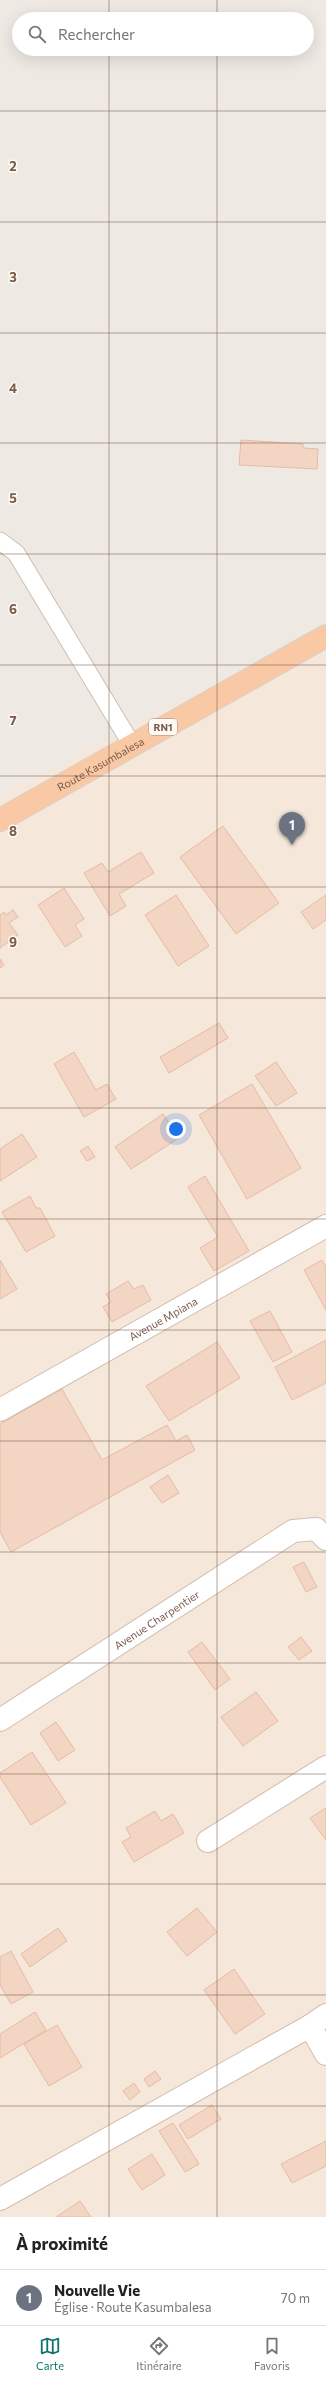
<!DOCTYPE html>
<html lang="fr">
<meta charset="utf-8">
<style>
body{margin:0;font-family:Commissioner,sans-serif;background:#f2f2f2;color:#222}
.you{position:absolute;left:176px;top:1129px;width:14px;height:14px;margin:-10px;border:3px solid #fff;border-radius:50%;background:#1a73e8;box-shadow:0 0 0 6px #1a73e833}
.badge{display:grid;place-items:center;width:26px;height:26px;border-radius:50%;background:#0f766e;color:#fff;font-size:13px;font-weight:700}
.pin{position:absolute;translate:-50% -33px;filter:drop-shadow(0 1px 2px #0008)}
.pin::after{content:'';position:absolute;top:21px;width:14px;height:12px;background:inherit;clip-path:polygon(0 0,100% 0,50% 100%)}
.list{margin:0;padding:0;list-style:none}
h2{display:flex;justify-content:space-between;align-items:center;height:52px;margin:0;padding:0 16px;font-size:17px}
h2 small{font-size:13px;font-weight:400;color:#767676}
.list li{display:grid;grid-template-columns:26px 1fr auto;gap:12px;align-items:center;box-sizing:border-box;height:56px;padding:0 16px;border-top:1px solid #e0e0e0}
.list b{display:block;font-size:15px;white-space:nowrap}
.list p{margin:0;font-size:13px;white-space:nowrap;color:#767676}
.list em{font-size:13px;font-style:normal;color:#767676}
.icon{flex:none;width:22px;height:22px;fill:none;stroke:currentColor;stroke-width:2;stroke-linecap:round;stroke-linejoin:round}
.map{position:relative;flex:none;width:326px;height:2217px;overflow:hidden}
.search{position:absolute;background:#fff;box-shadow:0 4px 16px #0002;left:12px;right:12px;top:12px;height:44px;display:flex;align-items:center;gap:10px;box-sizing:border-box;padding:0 14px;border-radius:22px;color:#767676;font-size:15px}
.sheet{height:108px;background:#fff}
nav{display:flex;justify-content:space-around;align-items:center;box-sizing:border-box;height:56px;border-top:1px solid #e0e0e0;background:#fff;font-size:11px;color:#767676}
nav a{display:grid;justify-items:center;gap:2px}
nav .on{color:#0f766e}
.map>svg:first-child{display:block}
.residential{fill:#f5e8da;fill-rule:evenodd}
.industrial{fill:#efe9e4;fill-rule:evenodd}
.building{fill:#f3d5c3;stroke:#e6bba3}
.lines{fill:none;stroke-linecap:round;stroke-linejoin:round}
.service-casing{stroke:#d1beb0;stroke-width:19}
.minor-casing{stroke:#d1beb0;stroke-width:24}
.trunk-casing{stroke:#dad1cd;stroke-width:24}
.service{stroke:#fff;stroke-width:17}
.minor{stroke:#fff;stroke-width:22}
.trunk{stroke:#f9c8a4;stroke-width:22}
.grid{fill:none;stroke:#7a5c4d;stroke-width:1;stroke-opacity:0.55}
.labels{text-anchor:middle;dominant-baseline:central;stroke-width:3;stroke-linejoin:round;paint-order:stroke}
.shield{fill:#fffaf3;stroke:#a28b7f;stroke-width:1}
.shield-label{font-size:10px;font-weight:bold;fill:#7a5c4d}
.street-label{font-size:11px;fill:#7a5c4d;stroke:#fffaf3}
.grid-label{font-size:13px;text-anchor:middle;font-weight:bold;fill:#7a5c4d;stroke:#fffaf3;stroke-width:3;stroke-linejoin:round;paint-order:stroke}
</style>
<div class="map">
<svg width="326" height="2217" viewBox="0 0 326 2217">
<rect width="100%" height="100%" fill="#fdf6ec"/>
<path class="residential" d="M0,0H326V2217H0ZM19,19H307V49H19Z"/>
<path class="industrial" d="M0,0H326V625L0,796ZM19,19H307V49H19Z"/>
<g class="building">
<polygon points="241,440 303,444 303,448 318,449 317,469 239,465"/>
<polygon points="223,826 279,903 236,934 180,857"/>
<polygon points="141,852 154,873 119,894 126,906 110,916 84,873 102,863 108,872"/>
<polygon points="64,888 84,919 75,925 82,936 65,947 38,905"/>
<polygon points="176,895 209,946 178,966 145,915"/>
<polygon points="326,895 326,920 313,929 301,912"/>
<polygon points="13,910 18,917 9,923 18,935 0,948 0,915 4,912 6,915"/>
<polygon points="0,959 4,965 0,968"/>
<polygon points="219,1023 228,1038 169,1073 160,1057"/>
<polygon points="74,1052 96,1090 107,1084 116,1099 84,1117 54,1064"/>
<polygon points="276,1062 297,1093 276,1106 255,1076"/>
<polygon points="252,1084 301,1168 247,1199 199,1115"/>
<polygon points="163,1114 179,1138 131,1169 115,1147"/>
<polygon points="22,1134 37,1157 0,1181 0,1149"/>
<polygon points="88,1146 95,1157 87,1161 80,1151"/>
<polygon points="205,1176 249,1251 214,1271 200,1248 218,1237 188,1187"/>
<polygon points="30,1196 36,1208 40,1208 55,1236 26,1252 2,1212"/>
<polygon points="0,1260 17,1289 0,1299"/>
<polygon points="322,1260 326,1267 326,1310 304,1270"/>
<polygon points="128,1281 134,1289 143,1285 151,1300 112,1322 103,1307 111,1302 106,1294"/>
<polygon points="270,1311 292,1352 273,1362 250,1321"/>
<polygon points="326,1340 326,1383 292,1400 275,1367"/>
<polygon points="217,1342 240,1378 169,1421 146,1386"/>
<polygon points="62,1389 102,1460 167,1425 176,1441 187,1435 195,1450 11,1552 0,1532 0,1424"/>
<polygon points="168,1475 179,1493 162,1503 150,1487"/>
<polygon points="304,1562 317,1587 306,1592 293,1567"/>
<polygon points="301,1637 312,1651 299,1660 288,1647"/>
<polygon points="202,1642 230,1679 215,1690 188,1652"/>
<polygon points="256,1692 278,1721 243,1746 221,1717"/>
<polygon points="56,1722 75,1750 58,1761 40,1733"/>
<polygon points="32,1752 66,1803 31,1825 0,1777 0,1773"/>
<polygon points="326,1808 326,1840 310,1818"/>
<polygon points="155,1811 161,1821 173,1814 184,1833 134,1862 122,1842 131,1837 126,1828"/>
<polygon points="197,1908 217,1932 187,1956 167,1932"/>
<polygon points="58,1928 67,1941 30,1967 21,1954"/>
<polygon points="11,1951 33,1992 11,2004 0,1985 0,1957"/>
<polygon points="234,1969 265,2014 235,2034 204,1990"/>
<polygon points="35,2012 46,2030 0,2058 0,2034"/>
<polygon points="57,2025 82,2067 49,2086 24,2044"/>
<polygon points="155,2071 161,2079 149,2087 144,2079"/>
<polygon points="134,2083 140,2092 130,2100 123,2091"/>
<polygon points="212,2105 221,2119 188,2139 179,2125"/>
<polygon points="173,2123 199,2164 185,2172 159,2131"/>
<polygon points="326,2141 326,2166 292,2183 281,2164"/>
<polygon points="152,2154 165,2175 142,2190 128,2169"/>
<polygon points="80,2201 91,2217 56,2217"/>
</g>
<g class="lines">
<g class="service-casing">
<polyline id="service" points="0,541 16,553 132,745"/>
</g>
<g class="minor-casing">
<g id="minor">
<path id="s1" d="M0,1410L326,1226"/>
<path id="s2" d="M0,1720L293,1531L316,1529L326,1539"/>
<polyline points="208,1841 326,1767"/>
<polyline points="310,2026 326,2054"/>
<polyline points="0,2199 310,2026 326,2015"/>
</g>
</g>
<g class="trunk-casing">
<g id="trunk">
<path id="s3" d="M0,820L326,636"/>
</g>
</g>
<use href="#service" class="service"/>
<use href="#minor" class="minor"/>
<use href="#trunk" class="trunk"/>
</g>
<path class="grid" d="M109,0V19M217,0V19M109,49V2217M217,49V2217M0,111H326M0,222H326M0,333H326M0,443H326M0,554H326M0,665H326M0,776H326M0,887H326M0,998H326M0,1108H326M0,1219H326M0,1330H326M0,1441H326M0,1552H326M0,1663H326M0,1774H326M0,1884H326M0,1995H326M0,2106H326"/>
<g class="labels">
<rect class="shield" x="149" y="719" width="28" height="16" rx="3"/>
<g class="shield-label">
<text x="163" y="727">RN1</text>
</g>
<g class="street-label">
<text stroke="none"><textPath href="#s3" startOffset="115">Route Kasumbalesa</textPath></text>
<text stroke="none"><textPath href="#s1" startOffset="187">Avenue Mpiana</textPath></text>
<text stroke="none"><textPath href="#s2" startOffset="186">Avenue Charpentier</textPath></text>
</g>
</g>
<g class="grid-label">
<text x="13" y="171">2</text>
<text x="13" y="282">3</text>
<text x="13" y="393">4</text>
<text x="13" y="503">5</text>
<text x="13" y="614">6</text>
<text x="13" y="725">7</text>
<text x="13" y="836">8</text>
<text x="13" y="947">9</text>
</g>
</svg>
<div class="you"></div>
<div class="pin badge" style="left:292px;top:845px;background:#6b7280">1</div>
<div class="search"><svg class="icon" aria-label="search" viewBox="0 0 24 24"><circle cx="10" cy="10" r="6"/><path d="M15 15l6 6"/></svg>Rechercher</div>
</div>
<section class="sheet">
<h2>À proximité<small></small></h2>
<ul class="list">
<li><span class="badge" style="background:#6b7280">1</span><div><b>Nouvelle Vie</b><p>Église · Route Kasumbalesa</p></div><em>70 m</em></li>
</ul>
</section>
<nav>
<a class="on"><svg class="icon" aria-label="map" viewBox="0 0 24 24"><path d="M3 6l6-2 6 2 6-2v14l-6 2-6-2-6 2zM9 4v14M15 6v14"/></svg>Carte</a>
<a><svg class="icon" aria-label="directions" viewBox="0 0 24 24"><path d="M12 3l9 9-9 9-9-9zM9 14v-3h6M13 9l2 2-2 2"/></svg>Itinéraire</a>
<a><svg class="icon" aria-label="saved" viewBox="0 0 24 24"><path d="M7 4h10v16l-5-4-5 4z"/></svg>Favoris</a>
</nav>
